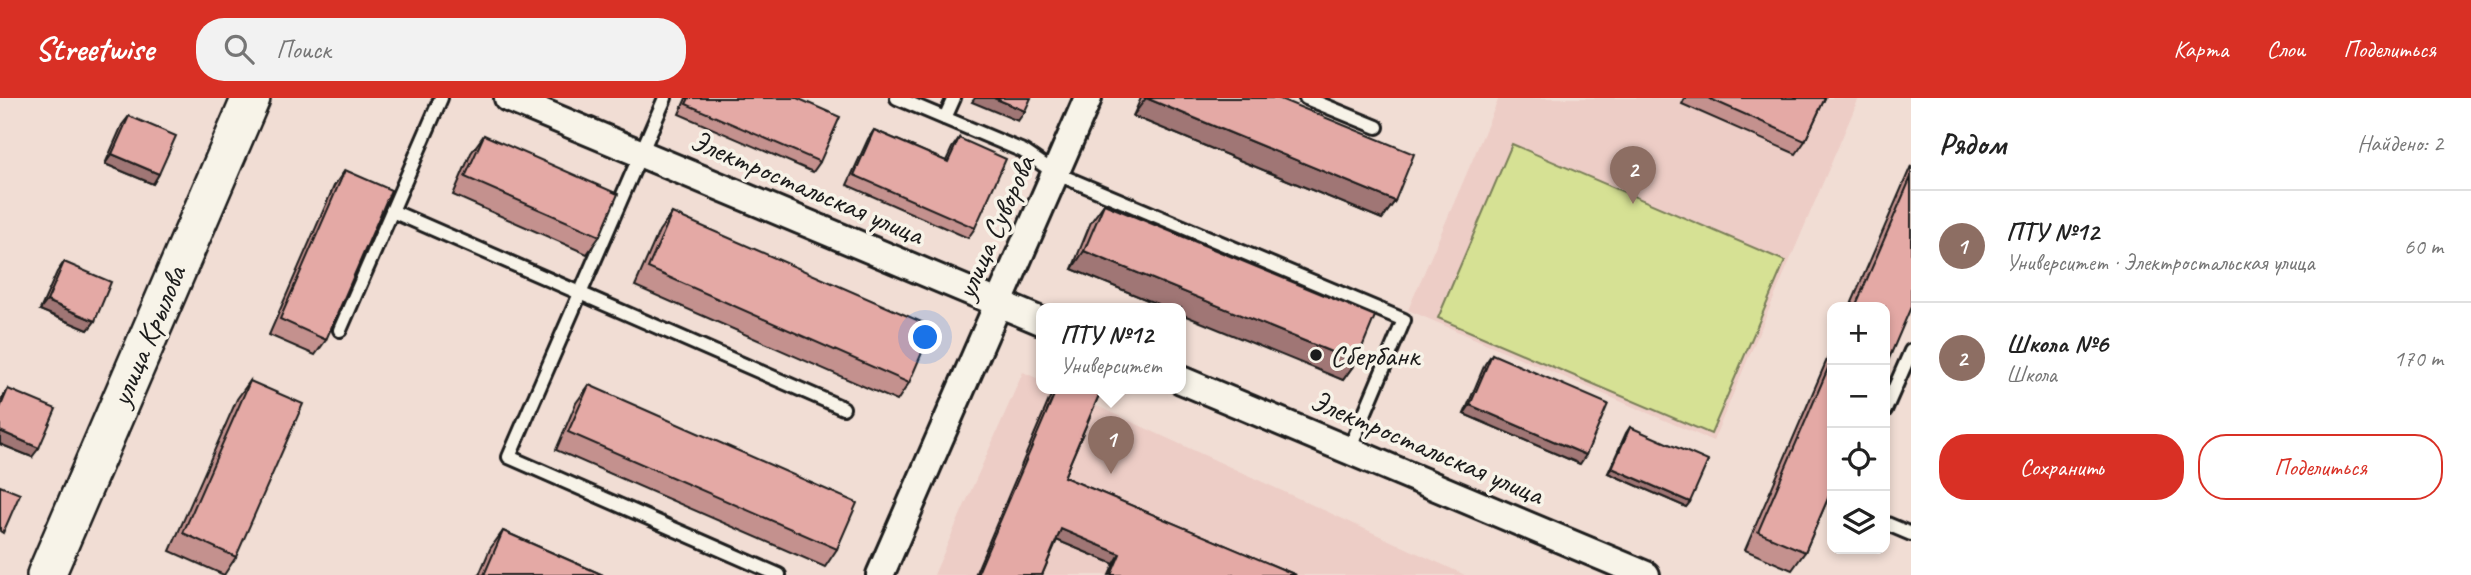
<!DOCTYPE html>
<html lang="ru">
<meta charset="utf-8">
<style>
body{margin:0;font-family:Caveat,sans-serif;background:#f2f2f2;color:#222}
.controls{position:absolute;right:21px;bottom:21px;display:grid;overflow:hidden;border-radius:14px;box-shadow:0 4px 10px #0003}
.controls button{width:63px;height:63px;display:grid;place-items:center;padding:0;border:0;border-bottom:2px solid #e0e0e0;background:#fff;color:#222;font:35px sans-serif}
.you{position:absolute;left:926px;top:240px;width:24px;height:24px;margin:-18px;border:5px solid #fff;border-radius:50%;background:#1a73e8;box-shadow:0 0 0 10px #1a73e833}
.badge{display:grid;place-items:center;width:46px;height:46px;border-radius:50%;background:#d93025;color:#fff;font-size:23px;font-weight:700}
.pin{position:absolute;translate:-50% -58px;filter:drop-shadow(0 2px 4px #0008)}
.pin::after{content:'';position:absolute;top:37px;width:24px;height:21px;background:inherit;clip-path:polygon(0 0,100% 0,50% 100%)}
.popup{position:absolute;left:1036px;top:205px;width:150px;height:91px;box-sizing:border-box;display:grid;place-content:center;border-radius:14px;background:#fff;filter:drop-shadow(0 2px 5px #0005);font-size:23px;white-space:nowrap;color:#767676}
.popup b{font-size:26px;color:#222}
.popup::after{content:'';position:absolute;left:50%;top:100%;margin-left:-14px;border:14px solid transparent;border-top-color:#fff}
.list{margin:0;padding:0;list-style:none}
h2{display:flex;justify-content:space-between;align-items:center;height:91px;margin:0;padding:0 28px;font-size:30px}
h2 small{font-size:23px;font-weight:400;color:#767676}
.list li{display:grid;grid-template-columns:46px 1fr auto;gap:21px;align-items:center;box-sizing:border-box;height:112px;padding:0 28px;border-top:2px solid #e0e0e0}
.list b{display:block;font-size:26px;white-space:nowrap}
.list p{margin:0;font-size:23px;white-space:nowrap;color:#767676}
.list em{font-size:23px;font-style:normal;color:#767676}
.actions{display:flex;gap:14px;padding:21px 28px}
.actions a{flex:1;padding:16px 0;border:2px solid #d93025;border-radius:28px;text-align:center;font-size:24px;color:#d93025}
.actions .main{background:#d93025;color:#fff}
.icon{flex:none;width:38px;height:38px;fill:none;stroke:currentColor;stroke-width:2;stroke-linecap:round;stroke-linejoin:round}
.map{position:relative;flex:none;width:1911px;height:477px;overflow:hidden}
header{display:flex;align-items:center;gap:42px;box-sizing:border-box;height:98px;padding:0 35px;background:#d93025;color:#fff}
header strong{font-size:33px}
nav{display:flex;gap:38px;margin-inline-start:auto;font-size:24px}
.search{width:490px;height:63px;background:#f2f2f2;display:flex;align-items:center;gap:18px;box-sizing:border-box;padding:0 24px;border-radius:28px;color:#767676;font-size:26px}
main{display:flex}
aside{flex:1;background:#fff}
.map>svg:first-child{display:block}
.built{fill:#edcdc6}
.green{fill:#d6e194;stroke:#797e58;stroke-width:2}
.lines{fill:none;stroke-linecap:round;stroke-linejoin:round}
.service-casing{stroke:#1c1c1c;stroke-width:18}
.minor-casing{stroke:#1c1c1c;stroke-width:32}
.secondary-casing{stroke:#1c1c1c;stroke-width:42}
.service{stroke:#f7f3e8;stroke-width:12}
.minor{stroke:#f7f3e8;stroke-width:26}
.secondary{stroke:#f7f3e8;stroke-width:37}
.wall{fill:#c4918e;stroke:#1c1c1c;stroke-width:2}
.shaded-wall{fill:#a07674;stroke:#1c1c1c;stroke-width:2}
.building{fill:#e4a9a5;stroke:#1c1c1c;stroke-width:2}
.poi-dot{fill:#1c1c1c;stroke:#f7f3e8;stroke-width:2.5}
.labels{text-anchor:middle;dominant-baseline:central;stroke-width:7;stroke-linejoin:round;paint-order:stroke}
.street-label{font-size:30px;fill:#1c1c1c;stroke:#f7f3e8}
.poi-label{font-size:30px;fill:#1c1c1c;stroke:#f7f3e8;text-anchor:start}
</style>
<header>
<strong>Streetwise</strong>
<div class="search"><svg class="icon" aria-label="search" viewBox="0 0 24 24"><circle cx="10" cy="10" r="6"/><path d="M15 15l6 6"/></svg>Поиск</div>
<nav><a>Карта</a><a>Слои</a><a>Поделиться</a></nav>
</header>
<main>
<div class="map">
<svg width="1911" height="477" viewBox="0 0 1911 477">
<rect width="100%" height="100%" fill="#f1ddd4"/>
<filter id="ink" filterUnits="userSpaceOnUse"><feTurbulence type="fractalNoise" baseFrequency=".0143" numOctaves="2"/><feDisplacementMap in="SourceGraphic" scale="14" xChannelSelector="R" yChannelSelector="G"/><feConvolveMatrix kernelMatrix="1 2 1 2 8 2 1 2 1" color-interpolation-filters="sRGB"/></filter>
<g filter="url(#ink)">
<g class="built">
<polygon points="1499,0 1859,0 1713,343 1408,212"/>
<polygon points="1023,274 1041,282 1041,290 1058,290 1465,477 934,477"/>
</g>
<polygon class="green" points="1512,46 1785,163 1711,336 1438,220"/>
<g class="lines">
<g class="service-casing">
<g id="service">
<polyline points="441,0 392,113 843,310"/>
<polyline points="665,0 509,359 779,477"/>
<polyline points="897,0 1023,53 1055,75 1404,222 1349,352"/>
<polyline points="1306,0 1377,29"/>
<polyline points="945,20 954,0"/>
<polyline points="340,232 392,113"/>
<polyline points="1885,312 1911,253"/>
<polyline points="1885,425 1911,436"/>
</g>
</g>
<g class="minor-casing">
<g id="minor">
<polyline points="508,0 1041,223"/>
<polyline points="1181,282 1646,477"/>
<polyline points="880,477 1088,0"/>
</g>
</g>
<g class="secondary-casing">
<polyline id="secondary" points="46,477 251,0"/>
</g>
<use href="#service" class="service"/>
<use href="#minor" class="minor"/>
<use href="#secondary" class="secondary"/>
</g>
<g class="wall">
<polygon points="686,0 797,0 820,64 813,74 679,16"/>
<polygon points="1141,0 1278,0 1395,103 1382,121 1133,18"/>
<polygon points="1685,0 1825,0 1805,43 1796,56 1682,6"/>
<polygon points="129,18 159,76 153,86 105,66 122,27"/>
<polygon points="874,32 946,63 952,50 959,40 975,130 968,140 847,87 868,41"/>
<polygon points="484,37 600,138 587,156 453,97 471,55"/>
<polygon points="1911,68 1911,209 1850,209"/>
<polygon points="345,72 326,242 315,257 269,237 334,88"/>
<polygon points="1104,106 1356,264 1343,282 1181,210 1167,210 1072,171 1091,124"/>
<polygon points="672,115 909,285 897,303 635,188 659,133"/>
<polygon points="64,164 95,223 88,232 40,212 57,174"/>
<polygon points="1832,250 1832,391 1805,454 1792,472 1745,452"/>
<polygon points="1492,256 1580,366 1464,316 1485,266"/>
<polygon points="250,283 236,459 224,477 170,453 237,301"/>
<polygon points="589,287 837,451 825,469 556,352 576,305"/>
<polygon points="1054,290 1102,290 1064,379 1296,477 1109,477 1114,466 1057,442 1042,477 975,477"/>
<polygon points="8,291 32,359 0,346 0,304"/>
<polygon points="1630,329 1690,404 1686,409 1608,375 1626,335"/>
<polygon points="503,433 603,477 479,477 490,451"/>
</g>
<g class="shaded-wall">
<polygon points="975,0 994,0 1025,13 1018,23 972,4"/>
<polygon points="1146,0 1395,103 1382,121 1133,18"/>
<polygon points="112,56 159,76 153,86 105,66"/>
<polygon points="1084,153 1356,264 1343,282 1181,216 1181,210 1167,210 1072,171"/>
<polygon points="47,203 95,223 88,232 40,212"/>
<polygon points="1470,307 1586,357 1580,366 1464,316"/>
<polygon points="0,333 39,350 32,359 0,346"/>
<polygon points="1612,370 1690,404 1686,409 1608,375"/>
<polygon points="1061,431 1120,456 1114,466 1054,441"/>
</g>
<g class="building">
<polygon points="689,0 797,0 840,19 820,64 686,6"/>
<polygon points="994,0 1031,0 1025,13"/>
<polygon points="1146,0 1278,0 1414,56 1395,103"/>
<polygon points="1708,0 1825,0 1805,43"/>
<polygon points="129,18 176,38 159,76 112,56"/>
<polygon points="874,32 948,64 959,40 1006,61 975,130 854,77"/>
<polygon points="484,37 618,96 600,138 465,79"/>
<polygon points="345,72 391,92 326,242 280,221"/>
<polygon points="1911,79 1911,209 1885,270 1885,209 1855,209"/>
<polygon points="1104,106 1375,218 1356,264 1084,153"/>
<polygon points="672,115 933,229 909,285 648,170"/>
<polygon points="64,164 111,184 95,223 47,203"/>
<polygon points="1492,256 1608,306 1586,357 1470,307"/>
<polygon points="1832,261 1832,391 1805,454 1758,434"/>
<polygon points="250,283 303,306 236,459 183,435"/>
<polygon points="589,287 857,405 837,451 568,334"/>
<polygon points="1057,290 1102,290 1064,379 1296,477 1111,477 1120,456 1061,431 1042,477 977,477"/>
<polygon points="8,291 56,311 39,350 0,333 0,310"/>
<polygon points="1630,329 1708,363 1690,404 1612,370"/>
<polygon points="0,388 20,396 3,435 0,433"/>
<polygon points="503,433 603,477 484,477"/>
</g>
</g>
<circle class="poi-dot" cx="1316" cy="257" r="7"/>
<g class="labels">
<g class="street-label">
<text transform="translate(807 89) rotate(23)">Электростальская улица</text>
<text transform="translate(995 129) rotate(-66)">улица Суворова</text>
<text transform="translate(148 238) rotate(-67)">улица Крылова</text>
<text transform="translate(1427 349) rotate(23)">Электростальская улица</text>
</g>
<g class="poi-label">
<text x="1330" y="257">Сбербанк</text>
</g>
</g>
</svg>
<div class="controls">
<button>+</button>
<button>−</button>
<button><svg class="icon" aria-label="locate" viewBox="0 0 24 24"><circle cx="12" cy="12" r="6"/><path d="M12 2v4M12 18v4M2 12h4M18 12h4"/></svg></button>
<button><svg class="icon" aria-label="layers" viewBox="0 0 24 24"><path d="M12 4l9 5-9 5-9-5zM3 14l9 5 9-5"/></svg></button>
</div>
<div class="you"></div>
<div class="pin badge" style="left:1111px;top:376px;background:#8d6e63">1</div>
<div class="popup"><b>ПТУ №12</b>Университет</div>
<div class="pin badge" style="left:1633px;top:106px;background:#8d6e63">2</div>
</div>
<aside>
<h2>Рядом<small>Найдено: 2</small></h2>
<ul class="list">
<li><span class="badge" style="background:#8d6e63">1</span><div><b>ПТУ №12</b><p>Университет · Электростальская улица</p></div><em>60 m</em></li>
<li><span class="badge" style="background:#8d6e63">2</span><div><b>Школа №6</b><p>Школа</p></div><em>170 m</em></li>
</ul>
<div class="actions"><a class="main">Сохранить</a><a>Поделиться</a></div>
</aside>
</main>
